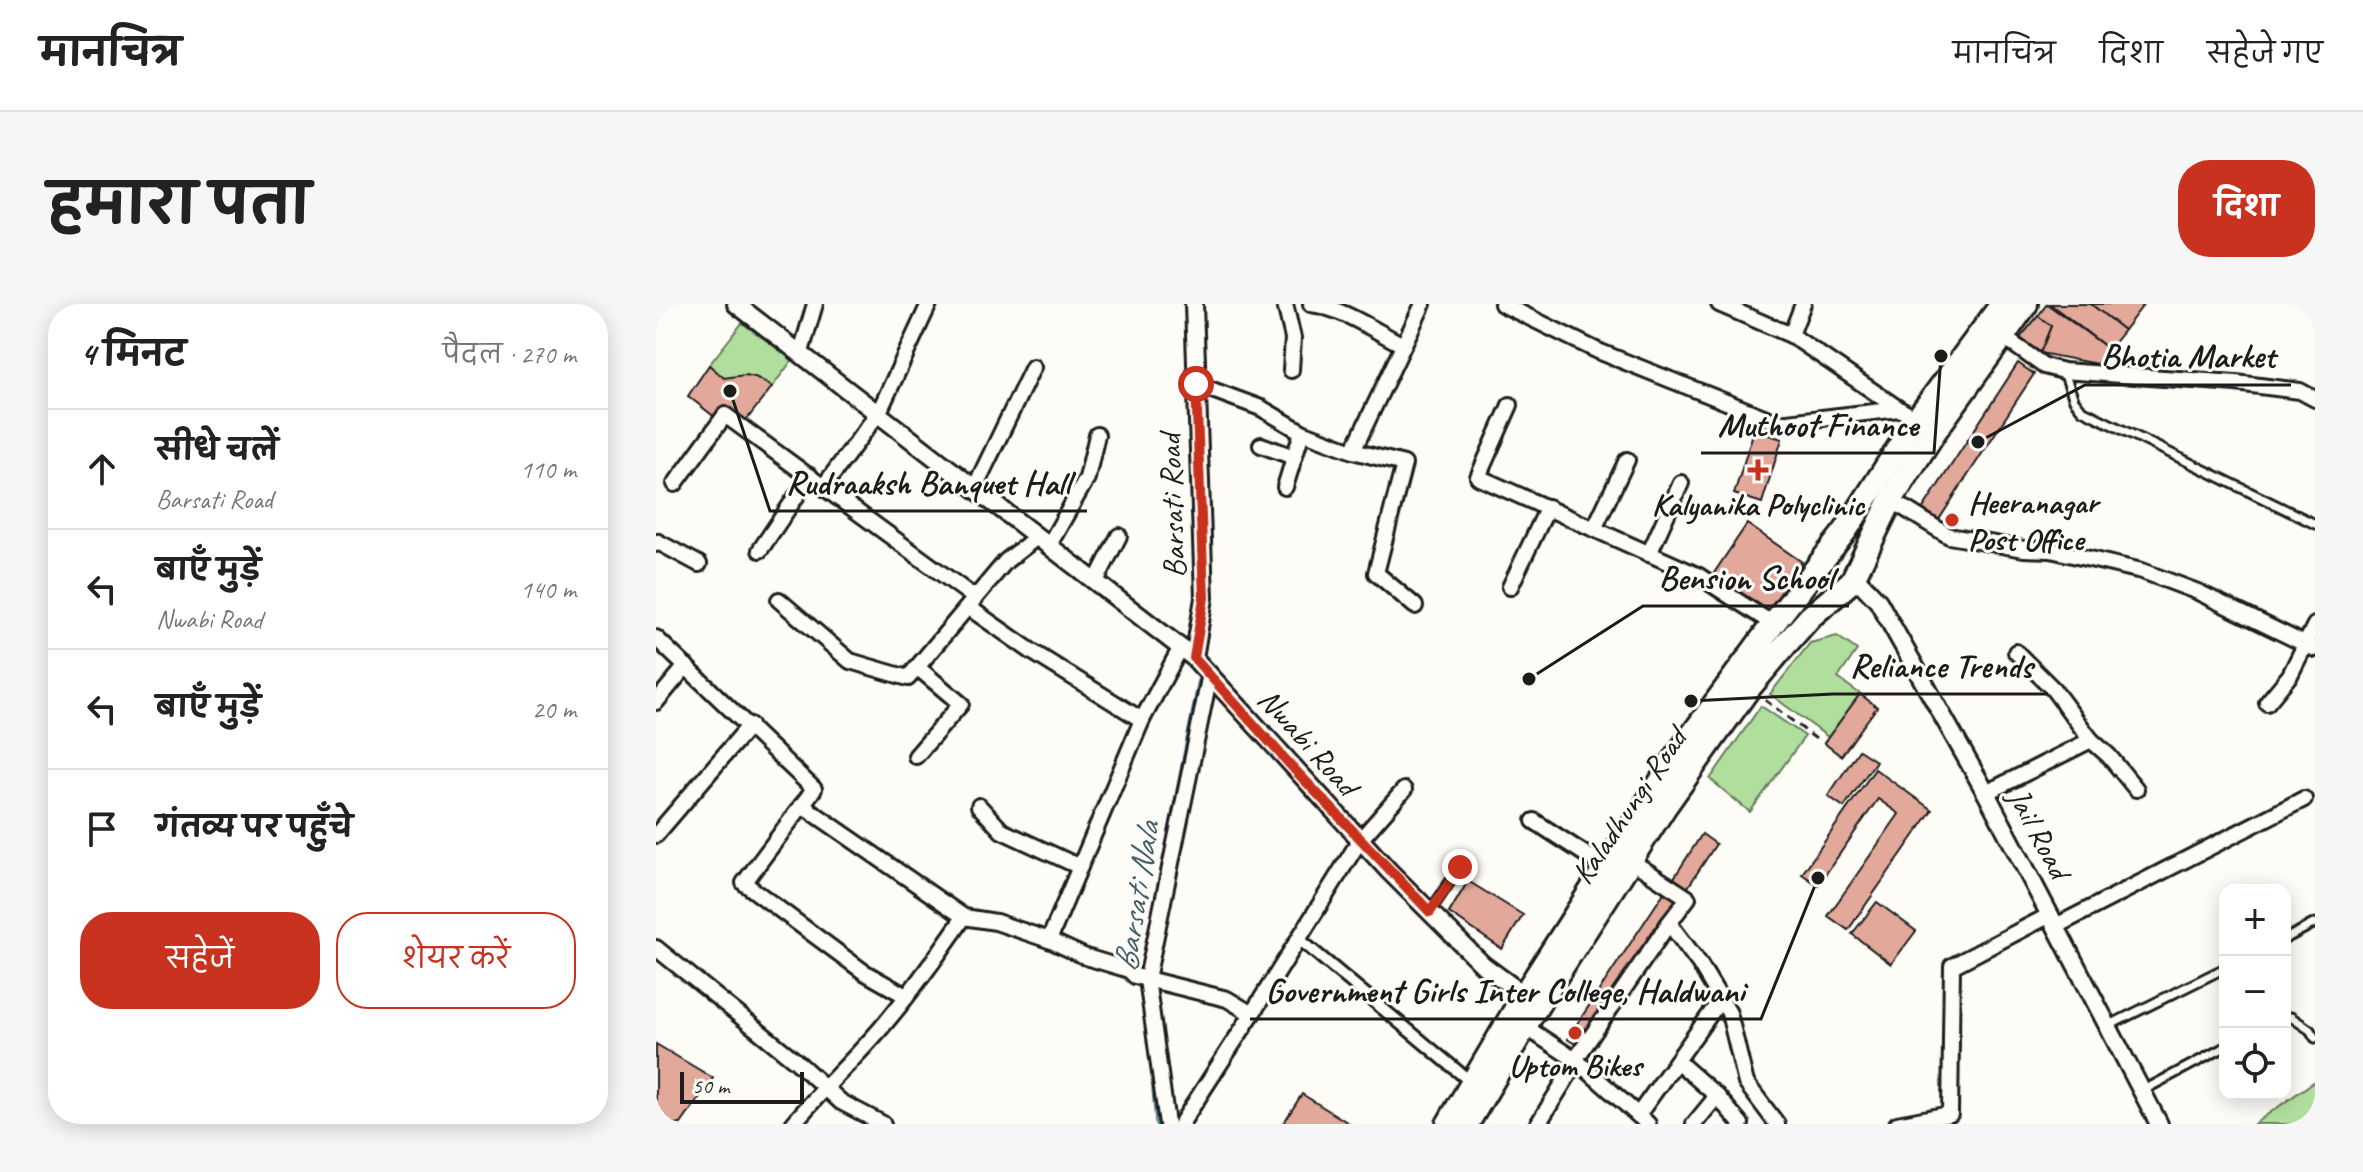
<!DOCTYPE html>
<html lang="hi">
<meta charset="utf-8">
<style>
body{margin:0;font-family:Caveat,"Playpen Sans Deva",sans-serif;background:#f6f6f6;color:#222}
.controls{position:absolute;right:24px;bottom:24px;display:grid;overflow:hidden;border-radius:16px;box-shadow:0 4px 20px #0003}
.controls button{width:72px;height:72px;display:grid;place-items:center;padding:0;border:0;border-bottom:2px solid #e0e0e0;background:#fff;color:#222;font:40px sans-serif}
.scale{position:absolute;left:24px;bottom:20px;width:124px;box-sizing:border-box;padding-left:8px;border:4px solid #1c1c1c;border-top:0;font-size:22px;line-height:28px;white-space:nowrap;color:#1c1c1c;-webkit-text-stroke:6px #fdfcf7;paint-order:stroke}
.stop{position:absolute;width:24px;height:24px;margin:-18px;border:6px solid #c8321e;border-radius:50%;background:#fff}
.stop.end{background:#c8321e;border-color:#fff;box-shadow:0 2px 8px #0008}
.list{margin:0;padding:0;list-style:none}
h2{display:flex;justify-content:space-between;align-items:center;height:104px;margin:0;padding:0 32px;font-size:34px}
h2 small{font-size:26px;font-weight:400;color:#767676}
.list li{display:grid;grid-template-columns:52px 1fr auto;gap:24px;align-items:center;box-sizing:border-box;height:120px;padding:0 32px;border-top:2px solid #e0e0e0}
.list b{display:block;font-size:30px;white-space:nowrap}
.list p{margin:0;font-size:26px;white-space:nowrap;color:#767676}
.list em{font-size:26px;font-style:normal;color:#767676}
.actions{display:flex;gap:16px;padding:24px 32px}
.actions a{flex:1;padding:18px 0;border:2px solid #c8321e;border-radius:32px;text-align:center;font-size:28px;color:#c8321e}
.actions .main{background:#c8321e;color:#fff}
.icon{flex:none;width:44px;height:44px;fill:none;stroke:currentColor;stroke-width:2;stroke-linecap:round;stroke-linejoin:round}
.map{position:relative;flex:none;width:1659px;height:820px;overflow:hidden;border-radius:32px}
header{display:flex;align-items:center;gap:48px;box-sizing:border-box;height:112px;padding:0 40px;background:#fff;border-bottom:2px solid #e0e0e0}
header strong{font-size:38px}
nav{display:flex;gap:44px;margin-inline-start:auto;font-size:28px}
.intro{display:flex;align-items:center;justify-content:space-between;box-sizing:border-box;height:192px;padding:0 48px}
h1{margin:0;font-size:56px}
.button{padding:20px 36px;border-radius:32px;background:#c8321e;color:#fff;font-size:28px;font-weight:700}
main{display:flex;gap:48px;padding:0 48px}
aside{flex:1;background:#fff;border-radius:32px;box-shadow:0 4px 20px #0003}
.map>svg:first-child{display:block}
.green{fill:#b0de9d;stroke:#667d5c;stroke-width:2}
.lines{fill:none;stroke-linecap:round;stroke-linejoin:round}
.stream{stroke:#578192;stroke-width:5}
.building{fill:#e2a99b;stroke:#1c1c1c;stroke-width:2}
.service-casing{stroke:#1c1c1c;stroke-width:13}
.pedestrian-casing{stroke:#1c1c1c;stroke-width:16}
.minor-casing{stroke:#1c1c1c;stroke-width:20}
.tertiary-casing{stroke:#1c1c1c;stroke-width:22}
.primary-casing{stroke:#1c1c1c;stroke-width:28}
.path{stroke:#1c1c1c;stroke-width:3;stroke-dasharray:8 6;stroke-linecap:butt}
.service{stroke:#fdfcf7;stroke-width:7}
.pedestrian{stroke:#fdfcf7;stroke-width:10}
.minor{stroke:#fdfcf7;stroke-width:14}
.tertiary{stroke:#fdfcf7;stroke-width:16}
.primary{stroke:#fdfcf7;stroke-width:22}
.route{stroke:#c8321e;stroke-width:10}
.poi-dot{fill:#c8321e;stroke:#fdfcf7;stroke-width:3}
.labels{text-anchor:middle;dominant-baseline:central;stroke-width:6;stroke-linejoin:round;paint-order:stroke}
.poi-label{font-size:32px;font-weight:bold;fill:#1c1c1c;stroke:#fdfcf7}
.street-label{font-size:32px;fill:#1c1c1c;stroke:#fdfcf7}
.water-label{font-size:34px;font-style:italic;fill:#44606a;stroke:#fdfcf7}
.leader{fill:none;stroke:#1c1c1c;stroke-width:3}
.callout-dot{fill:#1c1c1c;stroke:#fdfcf7;stroke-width:3}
.callout-label{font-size:34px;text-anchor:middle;font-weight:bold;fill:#1c1c1c;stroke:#fdfcf7;stroke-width:6;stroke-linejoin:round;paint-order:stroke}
</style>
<header>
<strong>मानचित्र</strong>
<nav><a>मानचित्र</a><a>दिशा</a><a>सहेजे गए</a></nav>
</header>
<div class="intro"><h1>हमारा पता</h1><a class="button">दिशा</a></div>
<main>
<aside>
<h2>4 मिनट<small>पैदल · 270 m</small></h2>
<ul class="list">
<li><svg class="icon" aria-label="ahead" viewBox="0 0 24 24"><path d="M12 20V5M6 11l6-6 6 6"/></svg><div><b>सीधे चलें</b><p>Barsati Road</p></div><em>110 m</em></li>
<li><svg class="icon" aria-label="left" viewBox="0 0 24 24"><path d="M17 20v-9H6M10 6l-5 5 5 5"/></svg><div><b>बाएँ मुड़ें</b><p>Nwabi Road</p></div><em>140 m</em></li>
<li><svg class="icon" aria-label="left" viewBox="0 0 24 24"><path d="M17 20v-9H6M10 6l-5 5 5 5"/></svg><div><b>बाएँ मुड़ें</b></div><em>20 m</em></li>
<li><svg class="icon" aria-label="arrive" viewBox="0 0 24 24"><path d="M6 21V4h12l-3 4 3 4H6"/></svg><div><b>गंतव्य पर पहुँचे</b></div></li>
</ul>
<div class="actions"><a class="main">सहेजें</a><a>शेयर करें</a></div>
</aside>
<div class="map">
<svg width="1659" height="820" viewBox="0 0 1659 820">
<rect width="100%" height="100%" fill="#fdfcf7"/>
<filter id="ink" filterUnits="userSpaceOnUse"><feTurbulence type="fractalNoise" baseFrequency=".0125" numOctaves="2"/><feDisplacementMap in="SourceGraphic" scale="16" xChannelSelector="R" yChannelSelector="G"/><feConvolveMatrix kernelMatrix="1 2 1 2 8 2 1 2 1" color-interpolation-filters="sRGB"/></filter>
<g filter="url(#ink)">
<g class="green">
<path d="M86,19L137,55L116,83C96,67 90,74 68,74L53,61Z"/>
<polygon points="1181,332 1201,346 1182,374 1204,390 1172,433 1114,390 1154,339"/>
<polygon points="1105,402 1149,432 1094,508 1054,475"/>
<polygon points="1659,777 1659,820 1598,820"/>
</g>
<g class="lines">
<g class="stream">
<polyline points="489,653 544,375"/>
<polyline points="494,742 501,820"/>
</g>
</g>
<g class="building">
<polygon points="1391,0 1453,45 1441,60 1384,49 1395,22 1382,12"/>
<polygon points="1394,0 1435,0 1468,26 1453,45"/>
<polygon points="1435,0 1488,0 1468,26"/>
<polygon points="1382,12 1395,22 1384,49 1364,34"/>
<polygon points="1362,59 1378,70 1282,217 1266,206"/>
<polygon points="53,61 68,74 89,71 99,73 116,83 89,118 60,114 32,92"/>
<polygon points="1098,126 1126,135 1106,199 1078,190"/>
<polygon points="1091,220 1146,258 1111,309 1056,272"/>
<polygon points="1204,390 1221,403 1185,452 1168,439"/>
<polygon points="1203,446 1220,457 1188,503 1172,492"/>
<polygon points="1219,465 1276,506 1192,626 1172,612 1243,510 1222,495 1162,581 1146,570"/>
<polygon points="1046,530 1060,540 1030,586 1016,577"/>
<polygon points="812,577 867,611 846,645 793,609"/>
<polygon points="1009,587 1022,595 924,743 911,735"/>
<polygon points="1221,598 1260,627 1235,660 1196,630"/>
<polygon points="0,740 57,774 25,820 0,820"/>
<polygon points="646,790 694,820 627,820"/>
</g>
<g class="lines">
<g class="service-casing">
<g id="service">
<polyline points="1408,68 1418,96 1426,106 1659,220"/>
<polyline points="775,606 804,563"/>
<polyline points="1629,635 1659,619"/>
<polyline points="1629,713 1635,713 1654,726 1659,734"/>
<polyline points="1452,722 1569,664"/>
<polyline points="1486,787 1569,743"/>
</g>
</g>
<g class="pedestrian-casing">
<polyline id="pedestrian" points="643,635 816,779"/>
</g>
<g class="minor-casing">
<g id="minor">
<polyline points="629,0 637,34 635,66"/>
<path d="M655,0C687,4 719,27 747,41"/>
<polyline points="846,0 942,47 1123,119 1243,105 1261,115"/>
<polyline points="1063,0 1135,31 1243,105"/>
<polyline points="1135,31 1147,0"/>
<polyline points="1346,32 1388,62 1407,67 1580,79 1644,87 1659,95"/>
<polyline points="145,48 159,0"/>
<polyline points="540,80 605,104 646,128 697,147 767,0"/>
<polyline points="854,101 822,173 1043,272 1117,320"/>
<polyline points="605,141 638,153"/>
<polyline points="697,147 748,160 720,269 759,302"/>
<polyline points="19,180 69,111 319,294"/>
<polyline points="168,182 223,108 273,0"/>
<polyline points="319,183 377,63"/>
<polyline points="629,183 646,128"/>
<polyline points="1235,196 1293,232 1368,245 1395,246 1486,267 1542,288 1659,345"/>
<polyline points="938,225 971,156"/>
<polyline points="0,240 2,238 43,260"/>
<polyline points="393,241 431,174 441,131"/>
<polyline points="104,246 154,172"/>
<polyline points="993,250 1025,179"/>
<polyline points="440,277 463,232"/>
<polyline points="854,283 892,203"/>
<polyline points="123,296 194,357 252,374 350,257 381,233"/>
<polyline points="312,303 375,347 486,416 525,343"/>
<polyline points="0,334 158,485 88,579 208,668 250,692"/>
<polyline points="1360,348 1397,385 1435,436 1453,452 1480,485"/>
<polyline points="0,398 30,362"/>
<polyline points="1611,399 1634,371 1659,321"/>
<polyline points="260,452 305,400 261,363"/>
<polyline points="1330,489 1435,436"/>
<polyline points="146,501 308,613"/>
<polyline points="323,502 346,527 424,563"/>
<polyline points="878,517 949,563"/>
<polyline points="0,531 94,421"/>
<polyline points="974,556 1032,594 1013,619 1043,659 1073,709 1090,779 1121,820"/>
<polyline points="1400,622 1648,495"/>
<polyline points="393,636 486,416"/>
<polyline points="0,644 141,758 185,798 227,820"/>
<polyline points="868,722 921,757 992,820"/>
<polyline points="919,756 1013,619"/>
<polyline points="1021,757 1061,792"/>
<polyline points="982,811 1065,695"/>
<path d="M137,820C165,786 197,757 226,723C255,689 282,651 308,613L340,618L393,636L430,653L473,666L479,672L571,695L596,710L704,536L748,486"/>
<polyline points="511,820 491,675 554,370"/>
<polyline points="525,820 596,710"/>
<polyline points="882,820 921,757"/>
<polyline points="1038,820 1061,792 1085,820"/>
<polyline points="1241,820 1294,810 1296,662 1394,611"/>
</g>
</g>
<g class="tertiary-casing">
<g id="tertiary">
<polyline points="80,0 538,354 733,567 827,661 868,691"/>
<polyline points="1199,273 1222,297 1330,489 1503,820"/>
<polyline points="538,354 548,294 538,0"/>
</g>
</g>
<g class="primary-casing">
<g id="primary">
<polyline points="792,820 868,691 1025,446 1117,320 1190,226 1261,115 1346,0"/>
<polyline points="811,820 883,699 1008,504 1093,384 1131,339 1154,313 1196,277 1235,196 1279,127 1370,0"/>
</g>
</g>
<polyline class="path" points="1109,396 1160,435"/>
<use href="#service" class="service"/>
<use href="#pedestrian" class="pedestrian"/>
<use href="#minor" class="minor"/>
<use href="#tertiary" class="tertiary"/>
<use href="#primary" class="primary"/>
</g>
</g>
<g class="lines" filter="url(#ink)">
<polyline class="route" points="540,80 548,294 538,354 638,465 774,608 804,563"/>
</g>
<g class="poi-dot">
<path d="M1098 154h8v8h8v8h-8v8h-8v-8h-8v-8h8z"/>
<circle cx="1296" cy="216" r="8"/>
<circle cx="919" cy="729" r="8"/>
</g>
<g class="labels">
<g class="poi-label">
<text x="1312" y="198" text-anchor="start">Heeranagar<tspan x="1312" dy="37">Post Office</tspan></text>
<text x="1102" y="200">Kalyanika Polyclinic</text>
<text x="919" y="761">Uptom Bikes</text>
</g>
<g class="street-label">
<text transform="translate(516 202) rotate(-92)">Barsati Road</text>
<text transform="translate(652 438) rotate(48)">Nwabi Road</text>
<text transform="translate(973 502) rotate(-56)">Kaladhungi Road</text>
<text transform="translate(1383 529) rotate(62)">Jail Road</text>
</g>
<g class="water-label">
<text transform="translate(480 593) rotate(-81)">Barsati Nala</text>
</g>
</g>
<path class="leader" d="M1322 138L1429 81H1635M1285 52L1278 149H1045M74 87L114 207H431M873 375L987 302H1193M1035 397L1177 390H1392M1162 574L1105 715H594"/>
<g class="callout-dot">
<circle cx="1322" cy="138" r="8"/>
<circle cx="1285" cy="52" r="8"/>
<circle cx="74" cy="87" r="8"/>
<circle cx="873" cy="375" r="8"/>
<circle cx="1035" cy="397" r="8"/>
<circle cx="1162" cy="574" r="8"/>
</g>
<g class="callout-label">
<text x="1532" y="63">Bhotia Market</text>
<text x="1162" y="132">Muthoot Finance</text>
<text x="272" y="190">Rudraaksh Banquet Hall</text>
<text x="1090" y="285">Bension School</text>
<text x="1285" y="373">Reliance Trends</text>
<text x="849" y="698">Government Girls Inter College, Haldwani</text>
</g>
</svg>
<div class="controls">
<button>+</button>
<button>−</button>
<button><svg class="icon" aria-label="locate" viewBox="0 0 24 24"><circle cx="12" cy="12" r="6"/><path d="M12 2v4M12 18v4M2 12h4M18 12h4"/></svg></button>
</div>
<div class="scale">50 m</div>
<div class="stop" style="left:540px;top:80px"></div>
<div class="stop end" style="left:804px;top:563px"></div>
</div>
</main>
